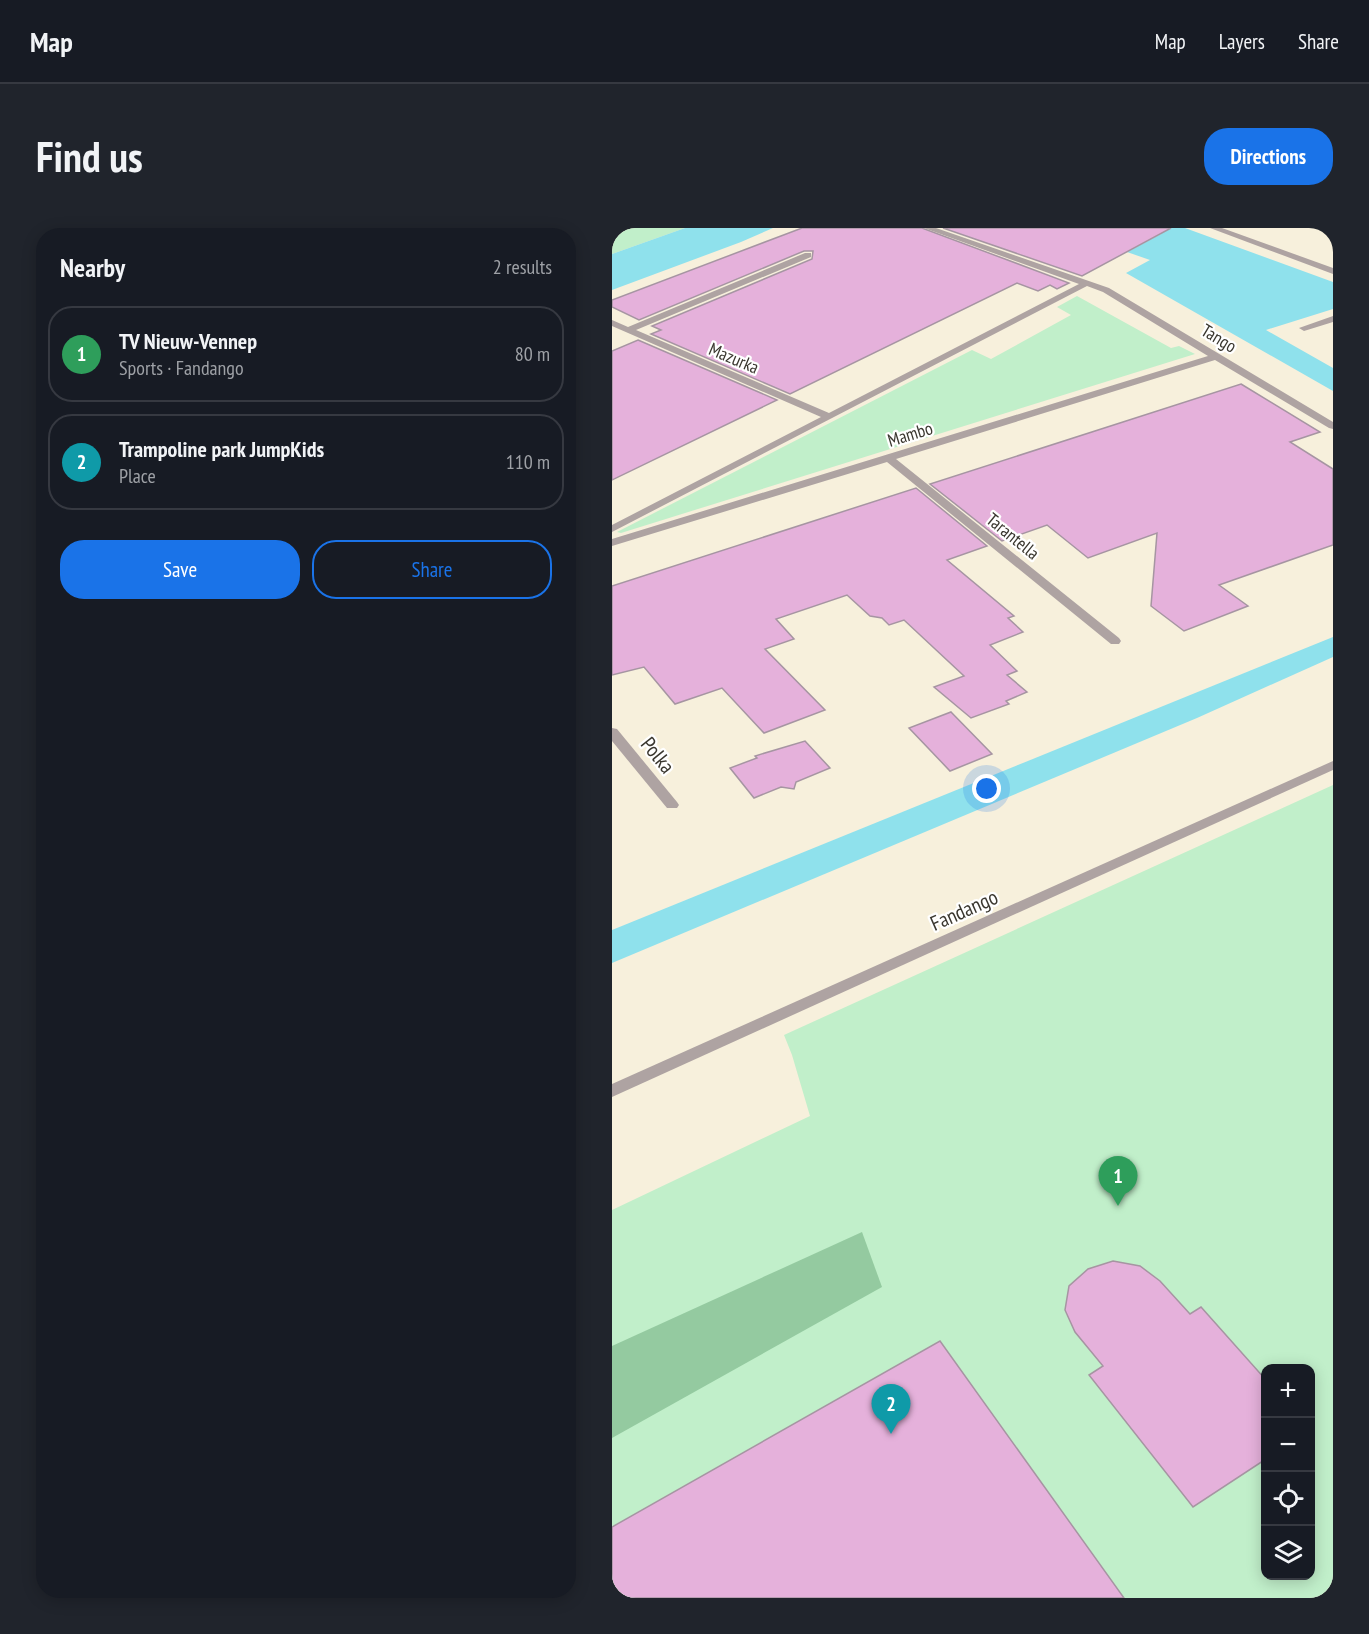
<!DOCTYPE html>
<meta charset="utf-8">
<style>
body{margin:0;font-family:"PT Sans Narrow",sans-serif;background:#20242c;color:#f1f3f6}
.controls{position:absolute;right:18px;bottom:18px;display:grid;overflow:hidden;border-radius:12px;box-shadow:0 3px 15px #0003}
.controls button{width:54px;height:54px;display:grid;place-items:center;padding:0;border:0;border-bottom:2px solid #363941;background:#171b24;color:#f1f3f6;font:30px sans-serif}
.you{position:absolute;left:375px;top:561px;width:21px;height:21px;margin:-15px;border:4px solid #fff;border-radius:50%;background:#1a73e8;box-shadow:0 0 0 9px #1a73e833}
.badge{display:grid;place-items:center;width:39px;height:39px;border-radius:50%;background:#1a73e8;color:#fff;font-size:20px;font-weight:700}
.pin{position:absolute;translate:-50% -50px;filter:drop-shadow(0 2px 3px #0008)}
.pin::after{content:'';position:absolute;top:32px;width:21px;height:18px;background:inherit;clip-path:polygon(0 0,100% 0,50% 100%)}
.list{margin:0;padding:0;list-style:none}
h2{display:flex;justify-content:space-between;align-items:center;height:78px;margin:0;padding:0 24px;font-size:26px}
h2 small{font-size:20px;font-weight:400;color:#9ea1a6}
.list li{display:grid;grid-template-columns:39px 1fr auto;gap:18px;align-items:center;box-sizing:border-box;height:96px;margin:0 12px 12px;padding:0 12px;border:2px solid #363941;border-radius:24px}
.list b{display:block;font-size:22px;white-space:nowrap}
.list p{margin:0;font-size:20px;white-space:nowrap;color:#9ea1a6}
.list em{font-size:20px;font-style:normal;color:#9ea1a6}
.actions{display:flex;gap:12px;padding:18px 24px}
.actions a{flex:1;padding:14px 0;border:2px solid #1a73e8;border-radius:24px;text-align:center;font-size:21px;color:#1a73e8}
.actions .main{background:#1a73e8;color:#fff}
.icon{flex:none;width:33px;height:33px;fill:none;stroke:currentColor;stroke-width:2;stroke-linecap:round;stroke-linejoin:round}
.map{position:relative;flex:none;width:721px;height:1370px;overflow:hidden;border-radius:24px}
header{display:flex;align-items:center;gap:36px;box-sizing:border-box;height:84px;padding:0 30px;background:#171b24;border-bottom:2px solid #363941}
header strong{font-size:28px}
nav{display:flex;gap:33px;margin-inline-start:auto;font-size:21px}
.intro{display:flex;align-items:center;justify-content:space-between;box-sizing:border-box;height:144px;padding:0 36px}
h1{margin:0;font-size:42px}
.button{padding:15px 27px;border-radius:24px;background:#1a73e8;color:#fff;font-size:21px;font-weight:700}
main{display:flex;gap:36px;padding:0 36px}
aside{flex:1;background:#171b24;border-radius:24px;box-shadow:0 3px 15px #0003}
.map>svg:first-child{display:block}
.green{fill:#c1efca;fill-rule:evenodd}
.forest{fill:#94caa0}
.water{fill:#8fe1ec}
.building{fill:#e5b1db;stroke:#a695a2;stroke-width:1.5}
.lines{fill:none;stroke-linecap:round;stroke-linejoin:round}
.minor{fill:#aea3a2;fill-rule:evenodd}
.labels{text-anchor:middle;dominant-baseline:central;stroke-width:4.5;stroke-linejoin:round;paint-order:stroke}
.far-street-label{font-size:18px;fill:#3a372f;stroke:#fff}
.street-label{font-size:21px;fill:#3a372f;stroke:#fff}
</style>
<header>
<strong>Map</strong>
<nav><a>Map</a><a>Layers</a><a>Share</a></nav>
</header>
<div class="intro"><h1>Find us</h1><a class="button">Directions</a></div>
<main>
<aside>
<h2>Nearby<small>2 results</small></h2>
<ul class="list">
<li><span class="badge" style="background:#2e9e5b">1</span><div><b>TV Nieuw-Vennep</b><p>Sports · Fandango</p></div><em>80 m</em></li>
<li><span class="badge" style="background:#0f9aa8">2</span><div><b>Trampoline park JumpKids</b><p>Place</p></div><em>110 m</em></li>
</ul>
<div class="actions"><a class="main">Save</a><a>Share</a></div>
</aside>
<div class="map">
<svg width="721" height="1370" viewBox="0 0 721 1370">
<rect width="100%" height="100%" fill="#f7f0dc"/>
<g class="green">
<polygon points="0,0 73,0 0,26"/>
<polygon points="465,68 559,120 567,118 583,126 9,305 5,304 360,122 379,131 459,87 445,79"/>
<path d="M721,557V1370H0V982L198,888L180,827L172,807ZM654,1140H698V1348H654Z"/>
</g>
<polygon class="forest" points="250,1004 270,1059 0,1210 0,1118"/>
<g class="water">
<polygon points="73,0 161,0 129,14 0,62 0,26"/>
<polygon points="532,0 573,0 721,54 721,81 654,102 721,140 721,163 514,45 538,32 515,24 549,6"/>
<polygon points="721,409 721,429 585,490 0,735 0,702"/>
</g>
<g class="building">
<polygon points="190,0 310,0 457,55 445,61 438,57 426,63 405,55 178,166 39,106 49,102 40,98 200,31 201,23 192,23 27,92 0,79 0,72"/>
<polygon points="331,0 559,0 470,48"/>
<polygon points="26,112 165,172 0,252 0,123"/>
<polygon points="629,156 708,204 678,214 721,241 721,317 607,357 636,378 572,403 539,378 545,305 476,330 435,297 390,313 318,256"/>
<polygon points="304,260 375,318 335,332 402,388 396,390 411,404 378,417 405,443 395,447 415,464 394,473 397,476 359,490 322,459 352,448 292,392 277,397 270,390 258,388 235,367 164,391 182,411 153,421 213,482 152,505 110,460 63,476 32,439 0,447 0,358"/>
<polygon points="339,484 380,526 338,543 297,500"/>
<polygon points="193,513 218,540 184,554 182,561 169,559 142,570 118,540 145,530 143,528"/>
<polygon points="501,1033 528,1038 548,1053 578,1086 589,1079 654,1152 654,1231 581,1279 477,1147 491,1138 463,1104 453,1082 457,1058 476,1041"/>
<polygon points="328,1113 512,1370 0,1370 0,1299"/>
</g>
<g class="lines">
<g class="minor">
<polygon points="312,0 324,0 497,60 721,194 721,201 717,200 603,132 284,231 507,410 509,413 507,416 499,416 275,234 0,318 0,311 596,128 491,64 475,58 0,304 0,297 209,189 0,98 0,92 16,99 193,25 199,25 199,29 24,102 217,185 467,56"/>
<polygon points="598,0 610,0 721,40 721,46"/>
<polygon points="721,88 721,94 692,103 687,100"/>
<polygon points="0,500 5,501 65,574 67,577 65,580 55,580 0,513"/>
<polygon points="721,533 721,542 0,869 0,856"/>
</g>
</g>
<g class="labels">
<g class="far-street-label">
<text transform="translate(607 110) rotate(31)">Tango</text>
<text transform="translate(122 130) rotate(23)">Mazurka</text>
<text transform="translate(298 206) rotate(-17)">Mambo</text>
<text transform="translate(401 308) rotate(39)">Tarantella</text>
</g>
<g class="street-label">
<text transform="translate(46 527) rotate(51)">Polka</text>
<text transform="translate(352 682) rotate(-24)">Fandango</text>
</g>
</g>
</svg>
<div class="controls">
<button>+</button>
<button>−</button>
<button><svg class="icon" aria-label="locate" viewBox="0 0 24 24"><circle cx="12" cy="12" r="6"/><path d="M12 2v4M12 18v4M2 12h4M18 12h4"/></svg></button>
<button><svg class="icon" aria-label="layers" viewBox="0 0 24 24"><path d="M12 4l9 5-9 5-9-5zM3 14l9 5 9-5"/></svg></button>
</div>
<div class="you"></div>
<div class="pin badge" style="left:506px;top:978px;background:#2e9e5b">1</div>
<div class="pin badge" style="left:279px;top:1206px;background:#0f9aa8">2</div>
</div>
</main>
